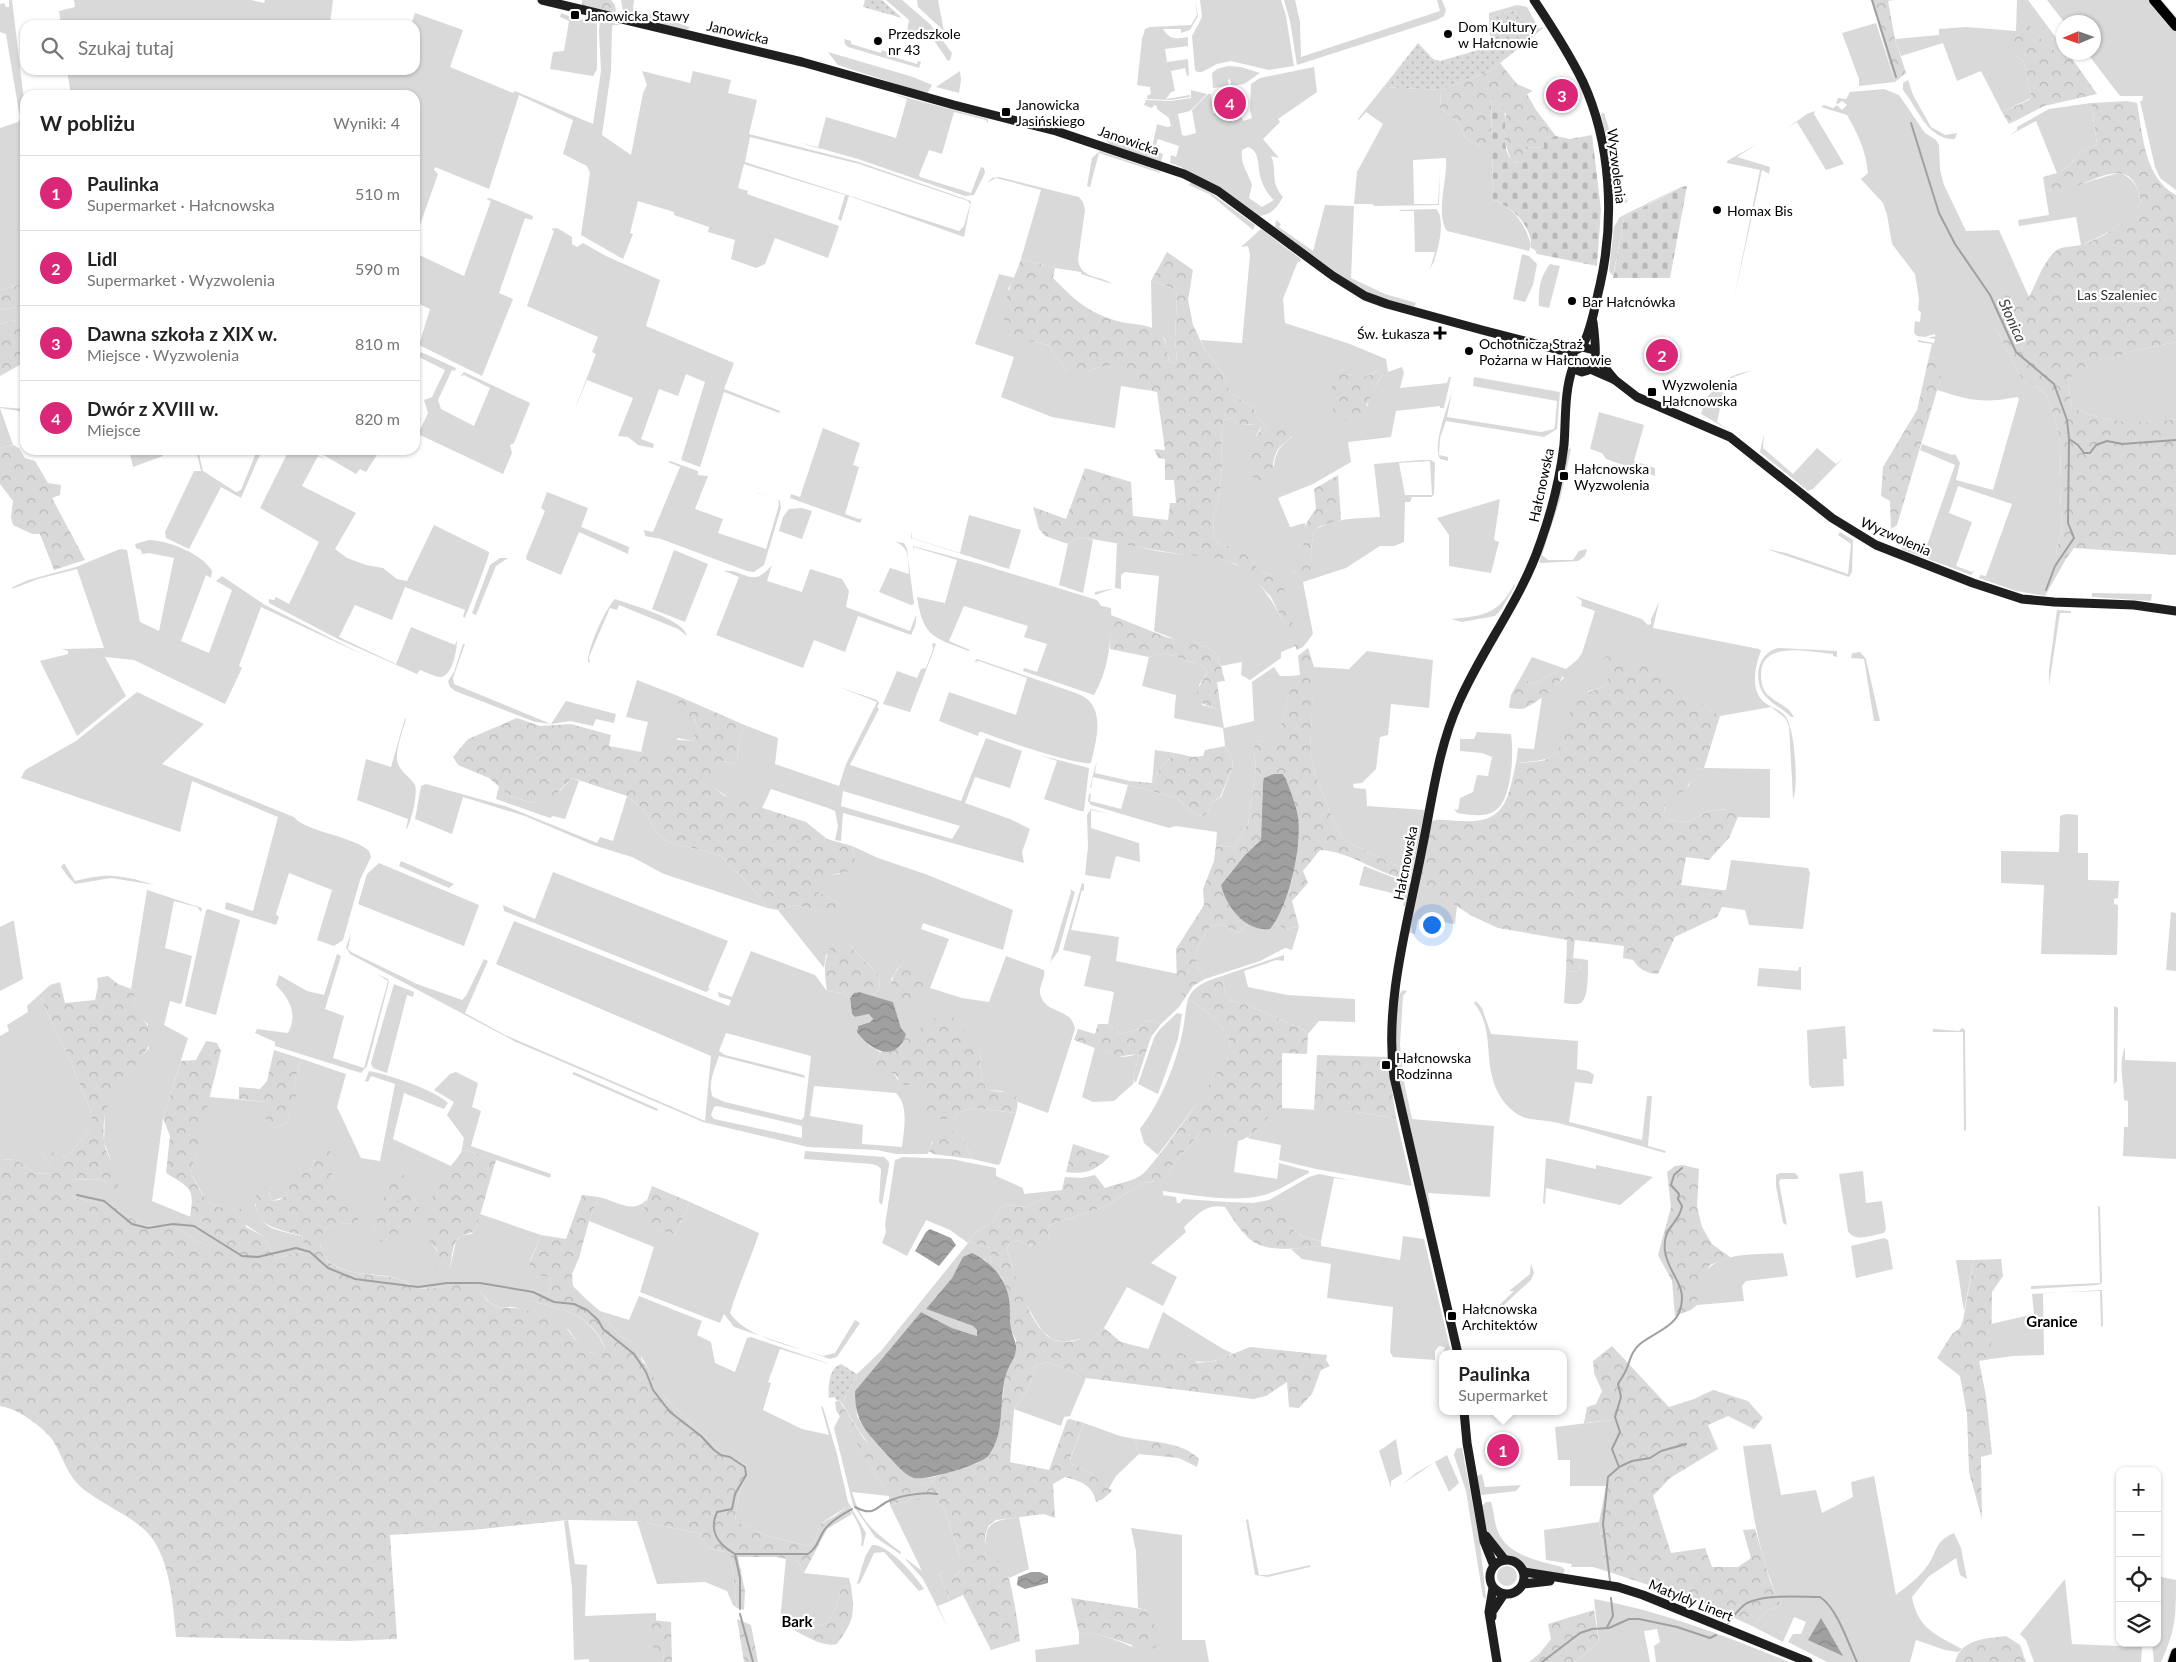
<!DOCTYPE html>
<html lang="pl">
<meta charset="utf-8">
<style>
body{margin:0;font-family:Lato,sans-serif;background:#f6f6f6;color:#222}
.controls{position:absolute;right:15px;bottom:15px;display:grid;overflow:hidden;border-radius:10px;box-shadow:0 1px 4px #0004}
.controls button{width:45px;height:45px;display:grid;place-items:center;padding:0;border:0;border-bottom:1px solid #e0e0e0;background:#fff;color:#222;font:25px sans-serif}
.compass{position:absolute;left:2056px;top:15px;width:45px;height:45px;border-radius:50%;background:#fff;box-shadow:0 1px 4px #0004;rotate:268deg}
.you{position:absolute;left:1431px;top:924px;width:18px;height:18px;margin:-12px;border:4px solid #fff;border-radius:50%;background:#1a73e8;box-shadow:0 0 0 8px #1a73e833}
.badge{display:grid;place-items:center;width:32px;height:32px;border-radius:50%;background:#db2777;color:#fff;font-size:16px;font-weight:700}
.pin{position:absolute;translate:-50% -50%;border:2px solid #fff;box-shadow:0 1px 5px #0006}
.popup{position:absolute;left:1439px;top:1350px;width:128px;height:65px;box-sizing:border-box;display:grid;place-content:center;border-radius:10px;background:#fff;filter:drop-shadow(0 1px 4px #0005);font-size:16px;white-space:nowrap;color:#767676}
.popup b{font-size:19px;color:#222}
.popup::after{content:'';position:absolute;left:50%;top:100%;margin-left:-10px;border:10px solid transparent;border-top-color:#fff}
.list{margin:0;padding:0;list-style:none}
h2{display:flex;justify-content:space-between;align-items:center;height:65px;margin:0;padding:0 20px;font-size:21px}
h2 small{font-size:16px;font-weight:400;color:#767676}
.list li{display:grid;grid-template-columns:32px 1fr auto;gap:15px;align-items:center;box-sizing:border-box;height:75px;padding:0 20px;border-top:1px solid #e0e0e0}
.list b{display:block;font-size:19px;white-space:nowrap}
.list p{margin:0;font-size:16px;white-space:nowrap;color:#767676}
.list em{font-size:16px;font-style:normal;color:#767676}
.icon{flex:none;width:28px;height:28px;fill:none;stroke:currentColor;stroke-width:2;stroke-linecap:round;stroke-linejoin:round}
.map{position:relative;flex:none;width:2176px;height:1662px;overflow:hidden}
.search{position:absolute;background:#fff;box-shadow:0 1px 4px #0004;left:20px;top:20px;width:400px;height:55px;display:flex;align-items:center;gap:12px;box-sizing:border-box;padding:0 18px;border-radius:15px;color:#767676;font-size:19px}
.panel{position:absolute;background:#fff;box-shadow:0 1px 4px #0004;left:20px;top:90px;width:400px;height:365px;border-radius:15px}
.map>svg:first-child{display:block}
.green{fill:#d9d9d9;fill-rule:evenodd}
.forest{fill:url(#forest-crowns)}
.cemetery{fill:url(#cemetery-stones)}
.park{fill:url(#park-dots)}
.water{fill:url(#water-waves)}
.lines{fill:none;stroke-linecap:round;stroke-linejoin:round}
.stream{stroke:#a0a0a0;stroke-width:2}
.highway-casing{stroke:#dbdbdb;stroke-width:12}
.secondary{stroke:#1f1f1f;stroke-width:9}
.highway{stroke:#000;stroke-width:10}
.poi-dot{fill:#000;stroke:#fff;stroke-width:2}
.labels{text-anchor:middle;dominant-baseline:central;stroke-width:4.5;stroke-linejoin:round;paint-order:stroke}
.poi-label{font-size:14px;fill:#000;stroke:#fff;text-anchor:start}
.street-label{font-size:14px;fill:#000;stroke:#fff}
.park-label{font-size:14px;fill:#303030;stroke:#fff}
.water-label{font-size:15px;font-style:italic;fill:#414141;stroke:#fff}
.neighbourhood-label{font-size:15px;font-weight:bold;fill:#000;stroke:#fff}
</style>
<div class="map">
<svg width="2176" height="1662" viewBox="0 0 2176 1662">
<defs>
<pattern id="forest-crowns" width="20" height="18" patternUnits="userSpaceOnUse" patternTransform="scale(1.25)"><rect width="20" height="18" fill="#d9d9d9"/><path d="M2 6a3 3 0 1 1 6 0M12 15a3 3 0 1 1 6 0" fill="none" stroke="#b8b8b8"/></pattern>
<pattern id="cemetery-stones" width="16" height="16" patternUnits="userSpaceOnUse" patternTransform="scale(1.25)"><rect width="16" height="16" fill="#d9d9d9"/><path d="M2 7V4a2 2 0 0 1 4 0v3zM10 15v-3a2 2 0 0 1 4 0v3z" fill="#b8b8b8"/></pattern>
<pattern id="park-dots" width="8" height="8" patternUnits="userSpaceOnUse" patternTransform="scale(1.25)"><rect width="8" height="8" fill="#d9d9d9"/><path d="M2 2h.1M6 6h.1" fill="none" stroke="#b8b8b8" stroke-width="1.8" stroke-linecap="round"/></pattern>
<pattern id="water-waves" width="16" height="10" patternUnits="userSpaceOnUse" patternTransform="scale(1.25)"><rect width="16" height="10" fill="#a0a0a0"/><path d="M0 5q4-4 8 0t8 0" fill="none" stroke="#888"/></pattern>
</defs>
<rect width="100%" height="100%" fill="#fff"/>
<g class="green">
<polygon points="9,0 12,0 25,109 25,283 0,290 0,128 18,122 20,118 6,34 0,32 0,4 4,3 6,7 9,7"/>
<polygon points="74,0 251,0 264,3 265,0 333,0 330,24 332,25 61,25 59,11 75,7"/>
<polygon points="621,0 634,0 633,9 690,27 687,30 624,16"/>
<polygon points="886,0 902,0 930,24 952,53 950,60 948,61 933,39 907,31 909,20"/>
<polygon points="917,0 938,0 944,31 918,7"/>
<path d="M1195,0L1198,16L1190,30L1181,33V29H1163C1170,40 1175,39 1188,37V46L1165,49L1167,62L1188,59L1189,75L1187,76L1185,68L1171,71L1175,91L1171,92L1166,99L1190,95V97L1171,100L1147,99V96L1151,94L1150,87L1137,85L1142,39L1145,29L1150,27L1191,25L1197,15Z"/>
<polygon points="1200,0 1281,0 1286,16 1294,66 1269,70 1231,61 1217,64 1202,72 1197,72 1195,70 1192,36 1202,17"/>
<polygon points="1284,0 1295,0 1300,22 1301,57 1440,11 1437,0 1442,0 1446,10 1444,16 1437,20 1297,65 1290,21"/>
<path d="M2017,0H2028L2063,47L2064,52L2068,53L2071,57C2049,51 2044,43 2030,27L2015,55L2024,62L2031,96L2029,99L2002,112L1981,71L1957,81L1943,43L1901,56L1895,39L1939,35V29L1966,27L2016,31Z"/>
<polygon points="2047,0 2149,0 2176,31 2176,190 2160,178 2155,167 2140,101 2142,101 2143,96 2120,96 2087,53 2094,52 2094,22 2064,22"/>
<polygon points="1517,5 1527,7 1539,29 1542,27 1543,28 1535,35 1513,10 1489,17 1489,13"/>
<path d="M415,13L463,30L450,67L513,93L515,91L593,124L601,71L599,31L600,20L621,25H613L612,27L611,71L602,135L631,155L643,93L647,85L642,71L690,83L693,71L731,80L728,93L757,100L749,134L859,162L971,201L964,237L849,196L841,221L838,219L845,195L744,164L738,188L748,191L747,194L839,226L828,258L775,238L765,264L756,268L731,259L735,240L708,232L709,227L674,215V212L638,201L630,233L633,234L623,259L581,235L590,173L587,166L563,154L573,120L519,95L489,189L435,167L434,170L438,174L415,239V95H71L67,70H415V25H411ZM750,137L859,164L968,201L970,204L964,226L959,231L745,162Z"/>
<polygon points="561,13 579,20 597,19 597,69 593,76 550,69 553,52 564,51 569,21 560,17"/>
<polygon points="1876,23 1895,82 1859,86 1859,79 1842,33"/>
<polygon points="844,39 851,41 851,44 881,53 882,50 887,52 887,55 917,64 918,61 921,62 919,68 848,47 845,44"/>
<path d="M1418,43L1384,87L1441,90L1440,108L1459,123L1465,138L1480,146H1492L1493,200C1514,207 1525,224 1531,245L1529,251L1447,231C1435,214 1448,177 1446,158L1413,160L1414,204H1438L1440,170L1439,205L1375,206L1372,204H1354L1357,172L1383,124L1366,112L1359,120L1358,119Z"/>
<polygon points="828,52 913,77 932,85 927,94 838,65"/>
<polygon points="1228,66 1241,67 1260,73 1244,84 1231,86 1230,79 1228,80 1229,86 1213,88 1212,73 1217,69"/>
<path d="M1314,67L1317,92L1278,119L1280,122L1263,139L1279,158L1271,156C1278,173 1269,180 1283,197C1277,207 1273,214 1259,216L1181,167L1170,163L1171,155L1176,157L1179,146L1158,139L1154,150L1163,154L1161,162L1112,146L1103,138L1104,136V138L1151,153L1157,124L1167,127L1171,126L1169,118L1157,109V106L1154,105L1152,108L1144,105L1146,100L1171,101L1191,98V90L1207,94L1190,111L1178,114L1182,135L1185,136L1196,133L1192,110L1208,94H1211L1213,113L1235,110L1240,112L1243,121L1252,118L1250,110L1251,84L1260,78ZM1248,147C1261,151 1257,168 1261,179C1263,186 1268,195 1274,200L1262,207L1249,198L1252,185C1248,172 1240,165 1242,150Z"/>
<polygon points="960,71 961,80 959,93 936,87"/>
<path d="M1908,80L1913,95L1931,127L1945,135L1957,133L1955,139C1927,140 1918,108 1903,90V83Z"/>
<path d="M1884,89L1899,95L1925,133L1936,140L1939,145L1940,170L1944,185L1966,231L1999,230L2029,297L1995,327L2020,376L2028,385L2038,387L2047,396L2056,422L2061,446L2060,488L2062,528L2056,553L2066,559L2045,596L2016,591L1979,578L1980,575L1986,576L2012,504L1958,486L1949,513L1972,522L1956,566L1972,572L1975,570L1971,575L1901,549L1904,544L1925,551L1955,465L1920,450L1922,444L1952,455L1955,454L1960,463L1956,480L1993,490L2019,399L2017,397C1981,404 1970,400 1937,390L1941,377V361L1929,357L1932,344L1918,342V340L1934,343L1935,339L1928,338L1936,336L1934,334L1925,337L1917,336L1914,333L1915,321L1920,322L1921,312L1918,310L1919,299L1915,274L1892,244L1887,215L1883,203L1861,179L1868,173C1866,151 1858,134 1847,115L1821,107L1824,105L1833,108L1837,105L1842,110L1847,105L1842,101L1838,104L1836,103L1838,98L1846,99L1850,92Z"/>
<polygon points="893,94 988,119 988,123 986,120 954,112 942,154 929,150 919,175 920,177 971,193 981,167 984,168 985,173 974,195 965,196 858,159 797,142 818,147 826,117 896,138 907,99"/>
<polygon points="2091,103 2097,144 2080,153 2069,166 2057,173 2036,121 2010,135 2017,130 2017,127 2049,109"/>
<polygon points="1815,111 1814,114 1844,164 1826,170 1797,122 1786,129 1807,114"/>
<polygon points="1604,113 1611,135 1619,198 1628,200 1626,203 1614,197 1608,146 1601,114"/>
<polygon points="1757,144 1737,157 1770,167 1769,174 1762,170 1734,299 1760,170 1727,163 1727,161"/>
<polygon points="1100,151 1159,171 1160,173 1099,153 1090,187 1087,186 1092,158"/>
<path d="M2121,173C2136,181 2138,188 2141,204C2121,227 2109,233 2081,245L2076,217L2019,226L2018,220L2049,215L2045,190C2069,192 2096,177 2121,173Z"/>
<path d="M999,177L1079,197L1083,202L1085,210L1078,260C1081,280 1102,275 1112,284L1081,274V272L1055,268L1021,259L1041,190L996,178L987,183L992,178Z"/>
<polygon points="1191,182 1211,193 1255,225 1253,230 1209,194 1189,185"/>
<polygon points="1680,187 1624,218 1613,276 1609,271 1614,227 1620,217"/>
<polygon points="490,198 533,216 532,220 525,218 499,293 513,299 482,376 419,345 430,309 415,302 415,253 464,276 491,201 486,199"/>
<polygon points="1325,205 1354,206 1351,278 1385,294 1416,303 1414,307 1384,299 1357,288 1275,227 1276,220 1281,224 1279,227 1313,251"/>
<path d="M1436,209C1447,218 1437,259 1430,269L1435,252H1415L1414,211H1399L1400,210Z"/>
<polygon points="557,228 572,237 572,244 577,247 583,243 606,256 660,280 646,326 734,363 724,389 780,411 779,413 724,392 700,467 681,460 705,382 686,374 678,396 659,389 641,439 654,444 653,448 638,445 628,437 618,436 633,398 587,380 573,414 596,354 592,352 598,337 527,306 554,231 551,229"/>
<path d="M1261,229L1301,259L1299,263L1298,261L1283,299L1285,323L1350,344L1386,359L1388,372L1402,367L1404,373L1400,388L1447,383L1449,377H1451L1444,408H1440V406L1396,411L1391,437L1348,442L1351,462L1313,484L1278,498L1290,527L1305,523L1304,545L1307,554L1306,559C1292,561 1285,574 1275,575C1257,576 1251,554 1236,549C1230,546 1224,546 1217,543L1214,535L1213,517L1219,499L1222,465L1221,429L1224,421L1228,418L1233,419L1241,425L1258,424L1261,427L1256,436L1274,467C1275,452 1280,446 1292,437L1268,428L1258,417L1253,408L1231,393L1222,373L1205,350L1201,340L1242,343L1250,255L1248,246L1241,247ZM1378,370L1382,376L1370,395L1367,407L1348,374C1360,381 1367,377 1378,370Z"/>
<polygon points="1522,254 1529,256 1537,264 1533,285 1525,302 1513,299"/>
<path d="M1550,264L1560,266L1549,308L1539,306C1538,289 1540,277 1550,264Z"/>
<polygon points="999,274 1015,278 1008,289 1032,342 1048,345 1068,373 1087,372 1107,364 1125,367 1140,377 1152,391 1121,386 1115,428 1052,417 1001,397 1014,357 975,344"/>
<polygon points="1151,281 1172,288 1177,293 1175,338 1177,363 1175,364 1169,361 1165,339 1152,328"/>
<polygon points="25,306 25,320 17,320 0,324 0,310"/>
<path d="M2176,342V419C2144,427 2102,422 2072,407L2068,384L2073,371L2133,351Z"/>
<polygon points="421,352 456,368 455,371 452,370 438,400 441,409 474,426 490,388 464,375 460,377 464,372 530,403 514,443 510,445 512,453 503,474 418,434 428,413 424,400 432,397 445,370 419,357"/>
<path d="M1750,371L1726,380L1717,422L1732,432L1701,414L1703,408L1701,407C1712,388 1728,374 1750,371Z"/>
<path d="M1474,377L1560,392L1557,429L1544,437L1446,421L1440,438L1439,455L1448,457V461L1440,459C1432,445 1448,407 1452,391L1447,417L1541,432L1554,429L1555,425L1557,401L1473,386Z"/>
<polygon points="0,407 25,409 25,412 0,408 13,445 0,448"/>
<polygon points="1599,412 1644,425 1634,461 1655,468 1655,476 1606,459 1602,453 1590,449"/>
<polygon points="823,428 860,443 853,465 859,467 845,514 859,519 862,518 860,523 790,498 791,494 800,497"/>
<polygon points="1764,434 1763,448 1793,474 1817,448 1836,464 1844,457 1813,489 1808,491 1760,452"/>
<polygon points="1570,448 1571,449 1560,500 1542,555 1548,560 1573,560 1579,551 1587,549 1585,556 1578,561 1542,563 1539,562 1564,478 1568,449"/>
<polygon points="129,450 162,450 163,456 133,467"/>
<polygon points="196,450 198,450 203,471 236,492 241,490 257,450 262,450 241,498 221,487 189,549 166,538 165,532 194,471 201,471"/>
<path d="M289,450H309L328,461L318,456L302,486L356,513L335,549L347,558L366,565L383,568L397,579L407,581L434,525L489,552C490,556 469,608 465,618L463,617L465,610L405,587L392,620L355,605L339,637L396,664L411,627L455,645L457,640C457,649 453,678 439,677C433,676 426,672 420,670L417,674L338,639L269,603V599L274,600L276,597L289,604L319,542L260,508Z"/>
<polygon points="315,450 380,450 366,472 360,469 356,474"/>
<path d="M1421,460H1431L1435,463L1434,494L1432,497H1412L1410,502H1405L1404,542L1394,546H1380L1346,568L1303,582L1313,634L1303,647C1296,628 1272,594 1290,576C1296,569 1306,565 1314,561L1310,556L1314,531C1332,517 1358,519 1380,517L1374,464ZM1430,461L1432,495H1405L1399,463Z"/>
<polygon points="670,461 698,471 698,475 708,476 695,509 723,519 718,533 766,549 779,505 778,500 757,493 758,493 780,501 781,508 764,565 754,572 747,571 661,539 645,536 644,530 653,532 680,467 668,462"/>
<polygon points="547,492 588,508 581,527 629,547 628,554 579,532 561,575 527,560 526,557 545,511 541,508"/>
<polygon points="1500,499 1494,540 1499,542 1491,573 1449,566 1449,535 1437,518"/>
<polygon points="802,508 812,511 802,539 779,531 783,517 789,509"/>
<polygon points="969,515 1021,530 1009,569 911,538 911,531 912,538 960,553"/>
<polygon points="1840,532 1853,540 1852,572 1849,577 1766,549 1786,553 1848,574 1851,544 1838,535"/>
<polygon points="1086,538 1093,540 1083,593 1059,585 1068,544 1076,539"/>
<path d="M149,540C167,540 203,554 212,571L211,578L206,575L181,641L209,653L232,590L216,581L222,576L265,605L368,657L261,607L239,666L242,668L225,704L134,660L105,657L126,696L77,736L40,661L68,654V651L62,649L104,648L77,569L38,579L12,589L13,587L28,580L76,567L120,549L127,550L140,622L159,631L174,558L149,553L142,554L141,550L136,548L135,544Z"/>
<path d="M895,542L904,543L907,549L914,604L911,605L879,592L890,568L909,574C908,560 910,547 895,542Z"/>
<path d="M1117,543C1140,547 1163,553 1186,555C1197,557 1209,555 1220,558C1261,570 1278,612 1296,646L1281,652V658L1250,680L1241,675L1242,662L1221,666L1218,656L1208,647L1180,641L1154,631L1159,576L1125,572L1121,575V589L1115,588L1095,595V592L1115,588Z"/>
<path d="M913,546L980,564L1097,600L1101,606L1111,608C1112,638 1109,669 1094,695L1023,671L1024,668L1037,672L1047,644L1024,637L1028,626L964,606L949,641L970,650L969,651C934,638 923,637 917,597L945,603L957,560L914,547V551Z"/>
<polygon points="674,550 708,564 685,622 652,609"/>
<polygon points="500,558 508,558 496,566 476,615 472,613 490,565"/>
<path d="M772,565L767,581L802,592L810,569L842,579L849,591L846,607L910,631L916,615C917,623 914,629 911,635L858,616L845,652L814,640L803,668L716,635L739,577L724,571C746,569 751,590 772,565Z"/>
<path d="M1513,584L1515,586L1501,610L1495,616L1462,622L1451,619C1481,616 1496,616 1513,587Z"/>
<polygon points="2092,593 2152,594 2151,601 2092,597"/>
<path d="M1575,596L1642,619L1648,625L1651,624V619L1659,602L1653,628L1759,649L1761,651C1755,665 1750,691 1764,702C1771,708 1781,709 1786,717C1795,730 1798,783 1794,797L1793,798L1789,726L1785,718L1771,707L1720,716L1640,663L1602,660L1609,679L1604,687L1589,691L1565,727L1559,750L1551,758L1536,761L1516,763L1518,748L1534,749L1542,697L1564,678L1559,671L1533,684L1521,677L1532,657L1566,669L1578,659L1582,653L1595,611L1581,606L1582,601Z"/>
<path d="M615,599C631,605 684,619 687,636L678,629L619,605L617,610L610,608L589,657L590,663L588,662C587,649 606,607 615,599Z"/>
<polygon points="2057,610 2071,611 2071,613 2060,613 2049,685 2049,670"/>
<polygon points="932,643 936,644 935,647 910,712 883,704 897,671 917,678 921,669 926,668 933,649"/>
<polygon points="463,644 465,644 453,678 454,684 551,724 566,701 616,714 614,723 596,719 593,726 570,721 552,724 535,722 455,691 450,687 448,681 454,672"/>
<path d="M1779,648L1837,651V657L1833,656V654C1810,652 1761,640 1761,674C1761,682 1762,689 1768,695C1777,704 1788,705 1794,717H1791C1784,709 1773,705 1766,697C1752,681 1757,652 1779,648Z"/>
<polygon points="1367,651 1433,660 1429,708 1391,704 1388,735 1380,737 1376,769 1362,783 1353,784 1354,788 1366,789 1367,806 1425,810 1412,873 1352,844 1342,837 1336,827 1315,774 1310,750 1314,667 1347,669 1348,670"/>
<polygon points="1860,652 1866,659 1880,721 1874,721 1864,659 1851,658 1852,653"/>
<polygon points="1166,653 1205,667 1208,672 1199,685 1202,705 1221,710 1224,728 1254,721 1252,682 1274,667 1280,676 1291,676 1291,686 1278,741 1253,742 1256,769 1248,824 1234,847 1216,845 1217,832 1176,826 1169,828 1091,805 1088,801 1089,794 1091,794 1090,801 1121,809 1128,785 1093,777 1091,788 1090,787 1097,760 1095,773 1130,781 1129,785 1177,798 1194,814 1203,816 1208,813 1212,802 1221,797 1233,766 1232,758 1225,746 1223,728 1174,718 1176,695 1142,686 1149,657"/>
<path d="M977,659L1076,693C1107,704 1097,737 1091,763C1080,766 998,739 982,732H979L978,736L939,721L949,692L1016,715L1027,678L979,661L974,662Z"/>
<path d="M637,680L678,696V709L695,718C697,724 696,736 692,741L678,738L663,757L641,752L648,722L626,717Z"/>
<path d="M839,687L877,700L879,703L877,707L879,709L850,765L961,801L986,738L1022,751L1010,788L975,777L965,803L1010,819L1030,829L1022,852L1024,863L843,813L841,841L835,840L838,826L835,811L828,808L771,789L762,808C747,803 705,795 711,773C713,767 715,765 721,761L732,764L737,761L740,734L747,726L778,738L775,764L839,786L846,764L877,702ZM843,791L960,826L952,839L841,806Z"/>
<path d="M137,692L204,724L162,764L294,817C306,832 353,836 369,851L371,857L360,880L343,940L334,946L317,940L332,890L289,873L276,914L279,917L276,925L225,909L226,902L253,911L278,817L192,781L180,832L21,778L25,770L76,741Z"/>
<path d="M405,718L406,719C403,731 396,747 397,760C399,772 410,776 415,785C418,793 411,824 406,830L408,819L357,800L366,759L391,767Z"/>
<path d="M1477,732L1511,734C1514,752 1512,799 1496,810C1486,818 1469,815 1457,813L1454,809L1458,810L1460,798L1473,792L1477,775L1488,776L1492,757L1482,753L1460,751V739H1474Z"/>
<polygon points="1155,750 1175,753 1162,766 1152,783"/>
<polygon points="1039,755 1089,768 1084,811 1080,811 1044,799 1057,761"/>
<polygon points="1704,768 1770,769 1770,818 1738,817 1726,809 1709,811 1688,822 1668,820 1664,812 1666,799 1689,786 1693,771"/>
<polygon points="572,778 579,781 565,819 553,816 550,818 496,799 499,786 510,796 533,803 561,790"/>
<polygon points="426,784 508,807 597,843 600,837 613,841 627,796 643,809 657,833 669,842 721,856 751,886 767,908 664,874 632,857 593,845 525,816 463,797 452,834 415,819 421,786"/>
<polygon points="1091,809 1110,814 1091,810 1091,828 1139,843 1140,862 1116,856 1110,879 1085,875 1088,847 1087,815"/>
<polygon points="2066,814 2078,815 2078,853 2088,853 2088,880 2119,881 2118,898 2114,899 2114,904 2118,905 2117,955 2041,954 2044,885 2001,883 2001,851 2059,852 2060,816"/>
<path d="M852,846L878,858L928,875L1013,910L1003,950L923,923L921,929L949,939L930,988L962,998L989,1002L1006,956L1044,970C1046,979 1037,987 1041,997C1047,1014 1072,1008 1075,1029L1048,1113L1018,1102L1014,1095L1001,1091L988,1090C978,1079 981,1061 981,1047L924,1026L915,1033L906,1034L901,1028L893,1002L873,996L879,989L880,976L850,946L826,955L824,968L778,910L796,905L820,912L840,904L816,891V882L825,875L839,874L855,858ZM903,965L922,975L930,993L924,998L917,999L891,980L897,969Z"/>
<polygon points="1731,860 1808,868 1810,873 1803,929 1749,925 1745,910 1722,907 1722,890 1726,890"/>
<polygon points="401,861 454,884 449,888 399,866"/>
<path d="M64,863L75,881C109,872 122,875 155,885L111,878L75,884L69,878L61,867Z"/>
<polygon points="379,863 479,905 464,946 358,904 367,874"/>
<polygon points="1364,866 1410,884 1405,906 1403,906 1404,896 1359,885"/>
<polygon points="553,872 728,941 708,988 710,989 706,992 504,911 503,905 535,919"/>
<polygon points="1419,882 1457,906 1455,924 1418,919 1415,934 1409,933"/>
<path d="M1082,883L1084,884V891L1082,890L1071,930L1119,937L1116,961L1178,974C1175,985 1178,990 1185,998L1179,1007L1161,1024L1152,1020L1146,1021L1137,1030L1119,1034L1108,1024L1114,992L1084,986L1091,956L1063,950Z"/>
<polygon points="1070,889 1075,892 1058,952 1050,962 1071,892"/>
<path d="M147,890L202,908L201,912L197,907L174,901L165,948L192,956L182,1002L180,1004L170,1001L164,1025L188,1038L163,1118L152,1201L203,1222L206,1232L229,1239L224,1249L203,1245L175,1227L142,1225L113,1206L74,1198L69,1179L104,1180L113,1196L117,1177L104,1142L105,1110L109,1097L149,1048L148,1024C136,1015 134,1005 134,990L131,989Z"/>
<polygon points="208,909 240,920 216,1015 185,1006 206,910"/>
<polygon points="2171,912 2176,913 2176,971 2166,970"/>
<polygon points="12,921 14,921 23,979 0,991 0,927"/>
<path d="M514,921L729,1006L731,1000L719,997L718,992L732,997L751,951L815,975L827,991L842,993L850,998L852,1014L855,1017L869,1014L872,1017V1021L858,1026L857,1029L870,1046L880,1052L874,1063L894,1073L897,1079L910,1085L915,1091H922L924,1098L938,1118L944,1119L955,1117L959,1112L973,1108L1016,1113L1000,1164L998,1165L972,1159L962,1136L932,1142L928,1154H896L877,1150L808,1147L703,1122L516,1042L350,954L346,947L351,933L348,949L351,952L417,984L462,1000L466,996L484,959L488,961L465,1013L505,1035L705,1121L711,1056L496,964ZM726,1033L811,1056L804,1117L801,1120L725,1102L713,1097C707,1085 715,1068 719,1056L805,1078L804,1075L725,1055L719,1051ZM814,1086L896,1093C909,1106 904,1129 902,1147L862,1144L863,1125L810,1116ZM717,1106L802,1126V1138L714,1119L711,1115L714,1107Z"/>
<path d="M1274,922L1284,929L1299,927L1292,950L1285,948L1260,961L1205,979C1189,958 1196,947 1210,927L1221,924L1238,933L1248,923L1265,929L1272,926Z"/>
<path d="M337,954L341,956L325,1009L344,1016L333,1058L364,1068L388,981L377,974L388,979L389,982L367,1066L361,1073L275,1046V1042L255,1033L257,1029L288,1033C298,1015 290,999 276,985L279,975L307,991L324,995Z"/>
<path d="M1284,955V961L1276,960L1244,971L1248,987L1287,995L1355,999V1022L1319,1021L1308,1034C1301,1025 1294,1026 1284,1021C1266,1013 1250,1005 1229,1000L1225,992L1222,976Z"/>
<path d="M1573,958L1588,960C1588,969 1589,998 1581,1003C1577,1005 1569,1004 1564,1003L1566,971L1579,972L1580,964Z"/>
<polygon points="1799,967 1801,967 1801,990 1757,986 1759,968 1798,971"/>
<polygon points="394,984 414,992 413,997 407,995 387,1073 373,1068 371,1063"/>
<path d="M1403,990L1407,991L1403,996L1400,1044L1403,1073H1400C1394,1065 1395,1008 1399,997C1399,994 1401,992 1403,990Z"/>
<polygon points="39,995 68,1056 92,1114 92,1127 66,1158 57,1153 42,1153 51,1165 51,1173 35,1174 16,1159 0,1160 0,1036 9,1031 7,1025 28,1012 27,1006"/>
<path d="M1188,999C1200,1005 1232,1030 1230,1046C1226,1070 1175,1132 1158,1155L1144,1143L1140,1129C1161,1101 1176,1065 1183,1030C1185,1020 1185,1010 1188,999Z"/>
<path d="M1476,1001L1482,1008L1491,1034L1578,1041L1577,1069L1588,1071L1594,1075L1592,1084L1575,1082L1569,1122L1642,1140L1647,1096H1652L1648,1146L1666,1151L1665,1153C1629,1143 1594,1132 1558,1123C1544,1119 1530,1122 1517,1114C1505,1106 1497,1094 1493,1080C1485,1054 1493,1026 1474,1003Z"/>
<polygon points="2114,1006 2118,1008 2117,1081 2114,1084"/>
<polygon points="1177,1013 1182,1014 1178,1039 1158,1094 1138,1084 1154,1038 1159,1030"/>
<polygon points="1845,1026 1847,1059 1843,1059 1844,1086 1812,1088 1809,1085 1807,1030"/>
<polygon points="1962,1028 1965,1030 1966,1130 1964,1131 1963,1032 1933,1032 1933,1029 1959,1031"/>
<path d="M1095,1047C1108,1053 1122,1061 1136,1054L1139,1055L1133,1079L1134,1083L1114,1101L1093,1102L1082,1097Z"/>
<path d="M2125,1047V1060L2176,1062V1159L2123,1156L2124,1127H2128V1101L2124,1100C2124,1084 2118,1064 2125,1047Z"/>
<path d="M302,1059L346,1074L337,1107L361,1158L380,1161L395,1084L371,1076L368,1082L365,1081L369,1071C387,1074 435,1090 448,1103L444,1109L404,1093L393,1139L451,1166L437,1184L431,1243L450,1268L456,1241L461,1236L471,1234L476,1229L480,1214L541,1235L530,1261L534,1276L549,1277L551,1281L549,1293L546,1294L530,1289L532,1301C563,1309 592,1315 605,1349C577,1362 579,1337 567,1329C556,1323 525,1310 514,1307C507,1306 501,1310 495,1306C486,1301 483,1292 473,1287C460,1281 434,1290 420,1288C413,1287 406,1282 399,1279C377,1272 352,1277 332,1264C319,1256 314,1234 330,1226C337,1223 348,1224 356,1224L333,1189L332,1173L315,1159L311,1170C299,1175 287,1184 284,1197L272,1201L269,1192L255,1204C261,1231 278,1230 302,1236L305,1250L275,1259L263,1236L223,1210L206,1201L191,1173L209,1097L266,1102L269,1106L270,1125L276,1128L287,1123L290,1114L298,1113L294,1082ZM412,1189L415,1200L419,1207L400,1235H392L383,1242L372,1235L379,1214Z"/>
<polygon points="456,1072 478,1083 472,1107 481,1111 471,1146 551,1174 550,1178 466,1150 461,1153 464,1138 447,1115 454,1102 434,1090 450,1074"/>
<polygon points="574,1072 658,1109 657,1111 572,1074"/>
<polygon points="1403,1077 1412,1119 1494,1126 1490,1197 1428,1193 1431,1210 1427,1209 1399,1081"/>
<polygon points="1282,1108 1356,1112 1396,1118 1412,1186 1316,1169 1279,1160 1281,1145 1247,1138 1274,1112"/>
<path d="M1209,1132C1220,1135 1225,1141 1238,1141L1234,1172L1277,1179L1279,1163L1309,1171V1173C1294,1180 1279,1191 1264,1195C1236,1203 1191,1195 1163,1191V1195L1176,1197L1177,1203H1180L1183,1199L1228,1202L1225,1207C1206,1203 1197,1215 1184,1227L1186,1232L1151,1263L1177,1277L1163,1306L1127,1287L1104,1328L1086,1338L1063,1342L1052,1339L1042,1331L1021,1296L1007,1250L1009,1243L1019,1240L1031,1246L1050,1238L1047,1230L1050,1225L1106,1206L1143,1183L1153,1182L1168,1174L1171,1167L1200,1133Z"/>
<polygon points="805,1151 884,1157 889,1162 889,1166 882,1205 879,1202 881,1169 878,1166 872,1164 804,1159"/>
<path d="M903,1157L951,1159L996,1168V1176L1023,1188L1024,1194L1063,1190L1024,1207L1007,1205L1000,1208L993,1222L976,1232L968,1242L990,1248L991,1266L984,1259L964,1257L952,1278L926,1309L973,1326L977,1330V1336L952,1328L921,1312L855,1391L857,1416L864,1428L902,1471L916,1478L934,1477L932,1482C928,1483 922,1486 917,1486C893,1485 853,1423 842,1403L857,1374L881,1351L968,1243L950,1230L926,1220L907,1256L882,1243L886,1232L885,1225L895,1160Z"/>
<polygon points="1546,1158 1596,1169 1596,1165 1653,1177 1620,1205 1546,1188 1545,1204 1543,1203"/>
<path d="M1863,1171L1866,1203L1882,1201L1886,1229L1884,1233C1872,1235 1855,1243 1848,1231L1839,1174Z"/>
<polygon points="1780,1173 1795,1173 1798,1176 1798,1179 1781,1179 1779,1182 1787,1225 1783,1223 1776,1186 1776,1175"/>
<path d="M1319,1174L1350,1180L1334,1178L1321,1241C1287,1235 1290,1222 1269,1200L1309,1177Z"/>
<path d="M599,1197C616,1201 634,1215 647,1199L640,1223L675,1235L690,1202L759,1233C750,1261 738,1286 730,1313C746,1338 796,1347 823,1356L835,1353L855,1320L860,1323L837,1357L830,1359L734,1327L724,1314L720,1323L640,1292L654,1247L589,1221Z"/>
<polygon points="2098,1206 2100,1207 2102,1283 2098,1285 2031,1289 2031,1286 2100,1283"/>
<polygon points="1403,1236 1424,1239 1450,1348 1448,1353 1443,1354 1445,1347 1439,1346 1435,1351 1435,1360 1393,1357 1390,1352 1393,1307 1327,1298 1331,1264 1302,1259 1291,1249 1321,1246 1400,1260"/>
<polygon points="1884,1238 1888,1240 1893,1269 1856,1278 1851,1246"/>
<path d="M1783,1253L1788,1276L1746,1281L1742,1286L1744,1301L1697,1305C1698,1297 1697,1288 1700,1281C1712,1250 1756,1255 1783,1253Z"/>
<polygon points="1956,1260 1974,1260 1964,1311"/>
<polygon points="1531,1263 1534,1273 1531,1280 1493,1315 1487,1317 1514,1291 1509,1291 1530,1274"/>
<polygon points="2102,1290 2103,1326 2101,1327 2100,1291 2043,1293 2044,1355 2013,1356 1991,1359 1991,1324 2034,1314 2032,1294"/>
<path d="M639,1296L702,1321L697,1335L711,1342L715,1363L735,1372L747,1338L751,1337L827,1363L829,1364L780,1349L768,1382L771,1383L763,1410L802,1429L829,1435L821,1406L823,1407L837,1454L848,1502L866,1533L863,1546H861C864,1530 856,1520 848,1506L820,1524L815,1542L808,1546L768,1536L735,1521C736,1511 737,1502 740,1492C744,1481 749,1477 746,1465L720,1451L665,1398L633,1342L619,1336L600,1311L629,1320Z"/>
<path d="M1163,1312L1223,1349L1232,1353C1204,1372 1178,1355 1148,1350Z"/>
<polygon points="1049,1362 1086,1378 1070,1416 1064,1417 1061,1426 1014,1409 1028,1390 1036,1365"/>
<path d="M840,1416L889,1496L852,1492C860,1522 877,1534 901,1552L900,1554L875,1537L853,1505L834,1428Z"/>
<polygon points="1619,1419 1619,1462 1606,1486 1570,1486 1570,1460 1558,1460 1555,1427"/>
<polygon points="1084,1423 1120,1436 1135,1439 1139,1454 1116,1476 1108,1490 1091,1473 1072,1464 1070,1460"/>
<polygon points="1396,1439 1402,1474 1391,1481 1391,1488 1379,1451"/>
<path d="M1771,1444L1781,1495L1816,1490L1822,1513L1853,1497L1851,1482L1874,1476L1896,1595C1907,1586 1920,1577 1928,1565C1938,1550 1934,1542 1954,1533L1961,1548L1967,1579L1960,1575L1956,1558L1928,1577L1912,1597C1918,1629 1936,1635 1962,1649L1958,1652L1945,1650L1916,1640L1910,1662H1827L1788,1642L1793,1634H1801L1806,1622L1794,1617L1783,1642L1752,1626L1768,1610L1781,1605C1757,1555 1751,1501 1743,1446Z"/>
<polygon points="1459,1448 1462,1448 1480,1543 1486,1599 1483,1597 1466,1491 1454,1455 1456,1449"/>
<polygon points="1447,1455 1459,1483 1449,1492 1435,1462 1403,1484 1416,1473"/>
<polygon points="1482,1474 1485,1487 1521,1485 1516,1491 1482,1495 1479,1492 1476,1476"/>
<polygon points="910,1500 934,1500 943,1506 961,1560 961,1570 953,1578 943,1572 939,1574 950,1601 938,1606 948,1628 923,1579 906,1560 905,1558 922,1571 890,1505"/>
<path d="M1486,1502H1491C1494,1511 1494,1520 1497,1529C1505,1555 1539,1561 1562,1567L1565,1570L1563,1574L1526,1569L1519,1561L1505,1556L1488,1534L1482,1506Z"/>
<path d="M1019,1517L1029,1569L1009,1578C1000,1559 997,1566 985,1553C985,1522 990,1521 1019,1517Z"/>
<polygon points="1248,1519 1259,1575 1267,1575 1310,1565 1310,1567 1268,1577 1255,1575 1246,1520"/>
<polygon points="568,1520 575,1564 587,1565 585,1616 656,1613 656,1621 649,1620 663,1653 664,1662 589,1662 589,1659 574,1660 572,1588 564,1521"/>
<polygon points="637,1521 699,1533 708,1548 730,1553 737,1608 733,1605 727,1591 705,1582 657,1584"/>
<polygon points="1599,1522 1606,1571 1593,1567 1571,1567 1572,1564 1546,1560 1544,1530"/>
<path d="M1131,1528L1182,1535V1640H1205L1209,1662H1036L1035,1650L1079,1644V1633C1098,1633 1115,1639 1132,1647L1148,1610L1138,1608L1136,1551Z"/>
<path d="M872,1545C887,1543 916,1576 924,1589L919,1591L884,1552L874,1553L860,1583L857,1584L865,1557Z"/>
<path d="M786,1558L798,1561L804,1573L849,1578L851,1586L841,1588C834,1619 829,1632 795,1623L792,1629L780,1622Z"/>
<circle cx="1507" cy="1576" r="10"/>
<path d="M2157,1576L2176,1580C2176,1615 2176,1630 2161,1662H2154L2152,1643H2157Z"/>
<polygon points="2065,1579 2072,1644 2142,1647 2141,1662 2034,1662 2026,1640 2020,1634"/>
<path d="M1594,1599C1661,1611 1726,1636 1789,1662H1656L1654,1646L1660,1642L1657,1629L1644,1631L1650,1662H1575L1599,1642Z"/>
</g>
<g class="forest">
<polygon points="582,0 611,0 615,5 616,11 613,14 582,6"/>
<polygon points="1871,0 1894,0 1888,1 1895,39 1906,73 1895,82"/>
<path d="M2030,26C2043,42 2051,52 2071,57L2097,94L2044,106L2009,124L2002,112L2029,100L2031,96L2024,62L2015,55L2012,48L2015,38L2026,27Z"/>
<path d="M1500,63L1517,84L1533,91L1527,94L1536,110L1556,136L1544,138V148L1526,147L1523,164L1512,161C1504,145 1503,131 1506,114L1491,97L1492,146H1480L1465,138L1459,123L1440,108L1441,90L1490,71Z"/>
<path d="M2127,101L2137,103C2143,135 2144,178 2176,195V342L2133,351L2074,371L2068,384L2072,407C2101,422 2144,426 2176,419V555L2074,548L2066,559L2056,553L2062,528L2060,488L2061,446L2056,422L2047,396L2038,387L2028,385L2020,376L1995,327L1985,319L2006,295L2029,297C2037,282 2043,261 2057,250C2063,246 2073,247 2080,245C2105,238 2124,223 2141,204C2133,145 2089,189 2057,191C2053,191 2049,190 2045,190L2043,177L2057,173L2069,166L2080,153L2097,144L2091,103Z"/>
<path d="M1167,252L1193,270L1188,300L1193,325L1205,350L1222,373L1231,393L1253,408L1258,417L1268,428L1292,430L1294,432C1291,441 1279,444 1276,453C1270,467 1276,476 1259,482C1248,477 1247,456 1251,444C1253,438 1260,434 1261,427L1253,424L1241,425L1233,419L1228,418L1224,421L1221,429L1222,465L1219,499L1213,517L1214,535L1217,543C1224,546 1230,546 1236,548C1251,554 1257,576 1275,575C1284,574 1291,561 1306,558C1307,553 1305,552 1304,547C1300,531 1307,521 1316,509L1314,489L1338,475L1341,520L1320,526L1314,531L1310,556L1314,561L1309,572L1295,571C1271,592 1294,622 1303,647L1297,650L1271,597L1259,584L1236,564L1220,558L1184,555L1086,538L1076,539L1068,544L1045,536L1039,529L1033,507L1066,519L1085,468L1131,482L1133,516L1168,520L1170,503H1176L1174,480H1165V459L1158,458L1154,449L1165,450L1157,392L1152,391C1127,361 1110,358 1076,378L1068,373L1048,345L1012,338C993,311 1013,285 1021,259L1055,268L1053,278C1075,300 1087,312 1117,321C1130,325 1148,323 1159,332C1167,339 1167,351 1169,361L1175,364L1177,362L1175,338L1177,293L1172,288L1151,281Z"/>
<polygon points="25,283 25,306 0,310 0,290"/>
<polygon points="17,320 25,320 25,362 0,376 0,324"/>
<polygon points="1929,357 1942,361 1941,377 1897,525 1891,529 1890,501 1881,496 1883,467 1917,410"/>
<path d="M1378,370L1382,376C1369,393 1370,409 1352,422C1327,417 1326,394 1337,374C1358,373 1357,384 1378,370Z"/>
<polygon points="13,445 19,448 25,458 35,461 48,483 61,485 60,495 52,498 85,560 54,570 40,534 32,534 13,525 11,518 13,501 0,484 0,448"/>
<path d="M1111,615L1166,637L1208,647L1218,656L1225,681L1217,682L1221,710C1191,702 1192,697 1208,672L1205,667L1166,653L1149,657L1110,649Z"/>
<path d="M1308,648L1314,667V677L1310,750L1315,774L1336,827L1342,837L1352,844L1412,873L1411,879C1380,877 1352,851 1320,850L1303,871L1308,883L1292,901L1299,927L1284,929L1274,922L1292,880L1298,818L1284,774H1274L1263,783L1261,840L1245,855L1221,885L1239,917L1248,923L1238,933L1221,924L1210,927C1196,947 1189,958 1205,979L1193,986L1185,998L1177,989L1176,949L1204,905L1203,889L1214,861L1216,845L1234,847L1248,824L1256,769L1253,742L1278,740L1291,686V676L1300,675L1298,656Z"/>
<path d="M1606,656L1640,663L1647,667L1720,716L1704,768L1694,771C1687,791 1686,792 1666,799L1664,811L1668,820L1688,822L1709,811L1727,809L1738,817L1729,838L1709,860L1686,857L1681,885L1722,890V907L1717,917L1675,937L1658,974C1646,973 1640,970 1633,960L1623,958L1624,946L1575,940L1573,958L1580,963L1579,972L1566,971L1567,940L1498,928L1472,916L1419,882L1431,821C1441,818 1451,821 1462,821C1506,824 1508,798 1516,763C1527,762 1542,763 1551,757C1559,753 1560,745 1562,737C1569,709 1574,694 1604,687L1608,679L1602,660Z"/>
<path d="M1559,671L1564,672C1563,684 1536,703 1525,708C1520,710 1514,708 1509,708L1511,695L1521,677L1533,684Z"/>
<path d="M678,696L747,726L740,734L737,761L732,764L721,761C706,770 710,787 723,795L806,822L827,839L852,846L855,858L854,870C840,874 827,873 816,882V891L840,904L838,913L820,912L796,905L778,910L767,908L751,886L721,856L669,842L657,833L643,809L627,796L572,778L550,800L533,803L510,796L489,778L458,765L453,757L468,739L517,718L540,726L571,724L611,735L609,746L663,756V743L669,739L692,741L694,738L696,720L692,716L683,718L678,709Z"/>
<polygon points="1225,746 1232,758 1233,766 1220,797 1212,802 1208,813 1203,816 1194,814 1177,798 1129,785 1130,781 1152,783 1162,766 1175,753 1193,757 1203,756 1205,750"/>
<path d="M844,943L850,946L880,976L879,989L873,996L856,992L850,998L842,993L827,991C825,974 822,961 832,946Z"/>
<path d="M903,965C907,966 912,966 916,968C922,971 930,987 930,993L924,999L907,1002L891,991C892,979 893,971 903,965Z"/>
<path d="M108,976L118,984L134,990C134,1016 143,1016 154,1035C137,1078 99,1085 104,1141C105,1153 115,1165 117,1177C119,1183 118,1190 118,1196L113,1197L104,1180L70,1179L74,1198L113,1206L142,1225L175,1227L203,1245L224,1248L229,1239L205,1232L203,1222L190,1217C195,1187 190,1188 166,1173L170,1136L163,1118L181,1061L196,1060L206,1041L217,1043L221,1051L191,1173C206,1203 208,1210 243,1209L246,1227L263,1236L275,1259L305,1250L302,1236C274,1227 250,1228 257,1190L267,1188L272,1201L279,1200L284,1197L286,1190L283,1183L290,1178L311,1170C314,1160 317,1154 328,1150L337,1156L339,1165L332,1173C334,1197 340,1204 362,1212L356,1224C347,1224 330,1222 324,1231C321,1235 319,1245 321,1249C329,1278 375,1272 398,1279C405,1281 411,1287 418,1288C435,1291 455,1281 471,1286C483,1290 485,1303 497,1307C502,1309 509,1307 515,1308C533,1310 549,1318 564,1327C578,1336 580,1363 605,1348C592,1315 563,1309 532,1301L528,1296L530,1289L546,1294L549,1293L551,1281L549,1277L534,1276L529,1272L530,1262L541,1235L566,1239L582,1195L599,1197L589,1221L579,1258L572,1274L573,1286L586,1299L600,1311L619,1336L633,1342L642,1353L641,1359L653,1376L665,1398L720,1451L746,1465C749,1477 744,1481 740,1492C737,1502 736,1511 735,1521L768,1536L808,1546L815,1542L820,1524L835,1516L848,1506L852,1514L827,1529L804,1573L798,1561L776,1557H738L745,1591L744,1610L737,1608L730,1553L708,1548L699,1533L637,1521L568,1520L473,1530L390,1535L397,1639L347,1641L176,1637C173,1606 171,1568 154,1541C140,1518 101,1505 81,1487C66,1474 62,1453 51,1438C39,1424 18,1409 0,1406V1160L16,1159L35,1174L51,1173V1165L42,1153L44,1151L57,1153L66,1158L92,1127V1114L68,1056L39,995L50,985L60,982L65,1003L95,1000L98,986L97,978Z"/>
<path d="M1222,976L1225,992L1229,1000C1250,1005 1266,1013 1284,1021C1294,1026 1301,1025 1308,1034L1307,1054L1282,1053V1108C1265,1115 1256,1137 1238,1141C1221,1144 1218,1131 1200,1133L1171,1167L1168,1174L1163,1180L1143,1183L1106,1206L1050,1225L1047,1230L1050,1238L1048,1244C1037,1249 1030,1246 1019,1240L1009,1243L1007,1250C1014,1273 1030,1328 1052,1339C1069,1347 1090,1336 1104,1328L1121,1342L1156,1351L1163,1347H1171L1198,1363L1215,1361L1250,1347L1327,1355L1326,1360L1330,1366L1321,1370L1312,1394L1299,1408L1289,1407L1287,1382L1266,1396L1253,1399L1086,1378L1049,1362L1036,1365L1028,1390L1014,1409L1010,1462L1049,1470L1067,1420L1070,1419L1084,1423L1070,1459L1072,1464L1091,1473L1108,1489L1113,1490L1103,1499L1096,1502C1093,1485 1080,1481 1065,1477L1053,1484L1055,1518L1044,1514L996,1520L989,1525L985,1535V1553C990,1558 997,1559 1002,1564C1012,1574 1018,1626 1020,1641L991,1650L963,1595L950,1601L939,1574L943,1572L954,1577L961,1570V1560L943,1506L934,1500H910L890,1505L889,1496L836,1410L835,1402L839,1400L864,1439L904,1481L919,1486L932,1482L934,1477L978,1463L1003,1396L1005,1375L1016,1351V1340L1011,1330L1008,1295L1002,1278L991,1266L990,1248L968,1242L976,1232L993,1222L1000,1208L1006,1205L1024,1207L1062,1190L1065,1177L1082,1178L1095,1175L1105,1188C1116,1184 1135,1181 1144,1173C1160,1157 1227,1065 1230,1046C1232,1030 1200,1005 1188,999C1194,985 1207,981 1222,976Z"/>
<path d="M950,1015L981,1047C981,1061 978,1079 988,1090C1004,1094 1023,1087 1016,1113L973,1108L959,1112L955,1117L951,1119H926L917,1110L918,1103L924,1098L922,1092L915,1091L910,1085H903L894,1073L882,1072L874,1063L880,1052L898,1046L906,1034L915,1032L933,1019Z"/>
<path d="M1152,1020L1161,1024L1151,1037L1136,1083L1133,1079L1139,1055C1134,1053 1123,1057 1116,1056L1074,1040L1078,1029L1095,1034L1098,1024H1108L1119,1034L1137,1030L1146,1021Z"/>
<polygon points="274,1050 302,1059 294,1082 299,1114 290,1114 287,1123 276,1128 270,1125 266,1119 269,1106 266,1102 239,1099 239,1087 260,1089 267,1081"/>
<polygon points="1317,1055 1387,1057 1396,1118 1356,1112 1314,1111"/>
<path d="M950,1132H957L962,1136L972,1159L933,1154L929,1151C933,1139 937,1135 950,1132Z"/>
<path d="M1073,1144L1110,1156C1096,1170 1086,1175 1066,1172Z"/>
<path d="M466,1150L496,1160L476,1229C471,1234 469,1233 462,1236C452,1239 452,1259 450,1268L434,1272L438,1251C436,1248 432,1245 430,1242C424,1229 431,1196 437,1184C444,1173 454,1163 461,1153Z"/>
<polygon points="1683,1165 1699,1169 1697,1207 1702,1227 1712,1244 1730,1257 1710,1265 1700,1282 1697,1305 1691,1310 1675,1316 1672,1281 1658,1255 1671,1207 1667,1172 1675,1166"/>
<path d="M403,1175L412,1181L415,1200L419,1207V1216L411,1240C399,1234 394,1233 383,1242L377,1241L372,1235L388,1185L393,1179Z"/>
<polygon points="652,1186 690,1202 675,1235 639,1223"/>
<path d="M1269,1200L1278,1203C1289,1228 1293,1236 1321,1241V1246C1302,1248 1268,1253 1252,1241C1242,1233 1232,1218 1225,1207L1228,1202L1253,1203Z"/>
<polygon points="2001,1259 2003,1276 1992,1292 1991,1359 1979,1361 1986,1396 1992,1454 1981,1457 1982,1519 1969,1472 1967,1414 1960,1376 1937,1358 1952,1334 1960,1328 1963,1320 1974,1260"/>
<polygon points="1612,1346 1669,1407 1694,1399 1713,1390 1748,1401 1763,1418 1754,1429 1728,1416 1708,1425 1718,1449 1670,1478 1653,1496 1671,1553 1705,1548 1712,1567 1738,1567 1751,1558 1743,1530 1755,1529 1770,1581 1781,1605 1768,1610 1752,1626 1700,1602 1606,1571 1599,1522 1606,1486 1619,1462 1619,1419 1584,1423 1587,1407 1596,1404 1602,1391 1594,1373 1593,1361"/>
<path d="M1135,1439C1157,1442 1184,1443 1199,1459L1197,1467L1179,1458L1139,1454Z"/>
<path d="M851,1586C855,1614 854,1621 837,1644C823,1648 804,1635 792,1629L795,1623C829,1632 834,1619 841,1588Z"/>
<path d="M1071,1598L1148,1610L1154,1621L1156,1648C1140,1651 1129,1643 1114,1639C1102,1635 1091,1633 1079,1633Z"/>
<polygon points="1594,1610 1599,1642 1575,1662 1529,1662 1540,1653 1551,1639 1548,1624"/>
<polygon points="737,1619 751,1625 758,1662 744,1662"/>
<polygon points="649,1620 671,1622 672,1662 664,1662 663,1653 654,1650"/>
<path d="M2006,1636L2020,1645L2026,1662H1955C1962,1638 1985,1639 2006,1636Z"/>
</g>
<g class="cemetery">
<path d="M1491,96L1504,109C1508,123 1497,165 1523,163L1526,147L1544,148V138L1556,136L1570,139L1592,135L1601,210L1597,266L1537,254L1535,250L1531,248C1533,227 1512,206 1493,200Z"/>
<polygon points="1687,186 1670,278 1613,278 1624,218 1681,187"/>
</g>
<g class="park">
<polygon points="865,0 882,0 902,18 863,7"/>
<polygon points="1513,10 1535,35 1490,71 1441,90 1384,87 1418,43 1433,59 1440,61 1485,48 1490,40 1489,17"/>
<path d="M841,1364L857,1374L842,1403L839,1400H836L835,1397L829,1398C828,1386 829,1368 841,1364Z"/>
</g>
<g class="water">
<path d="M1274,774H1283L1286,779C1290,791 1296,804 1298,817C1302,846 1289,906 1270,929C1245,932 1226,906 1221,885L1245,855L1261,840L1263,783L1264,778Z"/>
<path d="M859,992L893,1002L901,1028L906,1034C896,1064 871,1051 857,1032L858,1026L870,1022L873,1019L869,1014L855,1017L852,1014L850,998L854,993Z"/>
<polygon points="930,1229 951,1238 956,1245 939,1266 915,1251 926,1232"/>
<path d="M972,1253C989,1261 1003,1275 1008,1294C1011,1305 1009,1317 1011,1328C1012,1336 1017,1342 1016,1350C1015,1359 1008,1366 1006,1375C1004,1379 1004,1385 1003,1390C1000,1413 1003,1435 989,1455C982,1465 925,1481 914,1478C903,1474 896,1464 888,1456C867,1431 855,1425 855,1391L921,1312L952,1328L977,1336V1330L973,1326L926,1309L952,1278L963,1257Z"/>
<polygon points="1031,1572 1040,1572 1048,1576 1048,1583 1025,1589 1017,1585 1018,1577"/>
<polygon points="1821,1618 1843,1656 1808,1640"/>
</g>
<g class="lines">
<g class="stream">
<polyline points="1872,0 1896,77"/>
<polyline points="1911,123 1939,213 1955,244 1990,295 2016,352 2054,384 2067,420 2069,439 2078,445 2084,453 2090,453 2096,445 2107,441 2122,444 2176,440"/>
<polyline points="2046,590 2055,566 2074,538 2068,523 2069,439"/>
<path d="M77,1195L104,1201L132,1224L148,1228L173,1224L194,1226L242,1256L258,1257L296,1248L310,1252L328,1268L355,1279L418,1287L447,1283H480L533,1292L554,1302L574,1304L587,1310L598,1320L603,1329L634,1354L646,1372L653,1390L670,1412L701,1436L714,1450L721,1455L730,1457L745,1467L746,1475L735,1494L732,1509L717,1512C708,1531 719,1545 735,1554L740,1578V1609"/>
<polyline points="1619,1467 1632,1461 1650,1458 1661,1451 1686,1444"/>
<path d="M855,1507C876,1518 876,1505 891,1500C903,1495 925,1492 937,1494"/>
<path d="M735,1554H808C818,1548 819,1536 826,1528C832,1520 843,1514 852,1509"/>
<path d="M1610,1581L1603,1524L1608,1477L1619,1467L1612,1449L1620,1432L1615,1417L1621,1397L1618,1384C1620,1380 1622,1378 1624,1374C1630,1364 1630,1352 1640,1344C1652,1334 1672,1328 1679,1313C1690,1286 1668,1275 1665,1251C1662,1226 1679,1225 1682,1206L1678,1199L1679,1194L1671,1185L1674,1175L1682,1168"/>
<polyline points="740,1614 753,1662"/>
<path d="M1728,1623C1734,1616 1739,1608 1747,1603C1765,1594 1799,1597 1820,1597C1837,1608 1848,1643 1857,1662"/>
<polyline points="1607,1627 1613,1616 1611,1598"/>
<polyline points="1542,1662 1580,1633 1592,1629 1609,1628 1629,1619 1639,1619 1677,1627 1710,1638 1716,1635"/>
</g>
<g class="highway-casing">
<g id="highway">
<polyline points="2154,0 2176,26"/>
<polyline points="2173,1662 2176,1653"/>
</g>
</g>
<g class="secondary">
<polyline points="542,0 802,62 954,105 1056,131 1184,174 1218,191 1333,276 1365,296 1387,304 1482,330 1559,350 1574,351"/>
<path d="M1534,0C1552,27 1569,53 1583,82C1611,143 1615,219 1600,285C1595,305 1592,328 1582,347"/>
<path d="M1593,322C1594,330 1598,362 1593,367C1591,370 1586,371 1582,372L1574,369L1571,361L1574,351L1582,347L1594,350"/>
<polyline points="1597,358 1615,380 1637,397 1730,437 1832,518 1876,545 1973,583 2022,599 2054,602 2134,605 2176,611"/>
<polyline points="1590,369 1615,380"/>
<path d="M1458,1354L1394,1077C1384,1003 1408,922 1422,849C1432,801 1438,748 1459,702C1483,647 1522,599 1541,541C1552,510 1560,478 1564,445C1566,419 1564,392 1573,367"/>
<polyline points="1464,1411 1467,1443 1484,1541 1494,1566"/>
<polyline points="1486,1536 1505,1560"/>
<circle cx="1507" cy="1577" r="17"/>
<polyline points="1524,1572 1618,1587 1643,1595 1808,1662"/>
<polyline points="1523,1584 1550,1581"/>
<polyline points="1493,1588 1489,1612 1497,1662"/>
<polyline points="1492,1617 1492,1612 1504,1594"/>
</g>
<use href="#highway" class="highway"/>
</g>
<g class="poi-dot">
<rect x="570" y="10" width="10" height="10" rx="2.5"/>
<circle cx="1448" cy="34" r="5"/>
<circle cx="878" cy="41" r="5"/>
<rect x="1001" y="107" width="10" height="10" rx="2.5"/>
<circle cx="1717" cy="210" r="5"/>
<circle cx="1572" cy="301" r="5"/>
<path d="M1437.5 325.5h5v5h5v5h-5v5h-5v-5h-5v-5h5z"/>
<circle cx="1469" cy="351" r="5"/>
<rect x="1647" y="387" width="10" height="10" rx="2.5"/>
<rect x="1559" y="471" width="10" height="10" rx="2.5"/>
<rect x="1381" y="1060" width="10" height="10" rx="2.5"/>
<rect x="1447" y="1311" width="10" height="10" rx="2.5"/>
</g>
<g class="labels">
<g class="poi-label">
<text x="585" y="15">Janowicka Stawy</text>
<text x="1458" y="26">Dom Kultury<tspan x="1458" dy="16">w Hałcnowie</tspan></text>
<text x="888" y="33">Przedszkole<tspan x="888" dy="16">nr 43</tspan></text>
<text x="1016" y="104">Janowicka<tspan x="1016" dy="16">Jasińskiego</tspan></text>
<text x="1727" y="210">Homax Bis</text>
<text x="1582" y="301">Bar Hałcnówka</text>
<text x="1430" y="333" text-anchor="end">Św. Łukasza</text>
<text x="1479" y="343">Ochotnicza Straż<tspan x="1479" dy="16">Pożarna w Hałcnowie</tspan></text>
<text x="1662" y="384">Wyzwolenia<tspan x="1662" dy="16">Hałcnowska</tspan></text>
<text x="1574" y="468">Hałcnowska<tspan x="1574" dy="16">Wyzwolenia</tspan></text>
<text x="1396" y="1057">Hałcnowska<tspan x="1396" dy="16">Rodzinna</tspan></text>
<text x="1462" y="1308">Hałcnowska<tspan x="1462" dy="16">Architektów</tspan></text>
</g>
<g class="street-label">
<text transform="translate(738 32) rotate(13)">Janowicka</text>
<text transform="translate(1129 140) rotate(19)">Janowicka</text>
<text transform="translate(1617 166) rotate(83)">Wyzwolenia</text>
<text transform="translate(1541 485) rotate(-78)">Hałcnowska</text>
<text transform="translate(1896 536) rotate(24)">Wyzwolenia</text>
<text transform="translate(1405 863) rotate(-79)">Hałcnowska</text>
<text transform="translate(1691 1600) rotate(22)">Matyldy Linert</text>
</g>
<g class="park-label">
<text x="2117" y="294">Las Szaleniec</text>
</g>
<g class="water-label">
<text transform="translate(2013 320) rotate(66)">Słonica</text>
</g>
<g class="neighbourhood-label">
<text x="2052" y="1321">Granice</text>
<text x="797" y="1621">Bark</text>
</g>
</g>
</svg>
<div class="controls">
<button>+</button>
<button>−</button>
<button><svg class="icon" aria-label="locate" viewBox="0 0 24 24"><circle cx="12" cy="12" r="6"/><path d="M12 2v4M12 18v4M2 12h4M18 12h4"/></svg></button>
<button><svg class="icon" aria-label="layers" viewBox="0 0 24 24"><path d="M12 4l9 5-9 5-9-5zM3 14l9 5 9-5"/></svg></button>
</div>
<svg class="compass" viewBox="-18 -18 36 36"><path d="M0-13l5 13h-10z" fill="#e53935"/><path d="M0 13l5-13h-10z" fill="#767676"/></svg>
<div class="you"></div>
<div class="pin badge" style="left:1503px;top:1450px">1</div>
<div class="popup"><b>Paulinka</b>Supermarket</div>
<div class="pin badge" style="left:1662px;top:355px">2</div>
<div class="pin badge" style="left:1562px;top:95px">3</div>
<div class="pin badge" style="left:1230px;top:103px">4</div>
<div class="search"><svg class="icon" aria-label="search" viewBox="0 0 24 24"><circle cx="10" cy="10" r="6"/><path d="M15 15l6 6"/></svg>Szukaj tutaj</div>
<section class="panel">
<h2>W pobliżu<small>Wyniki: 4</small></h2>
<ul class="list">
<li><span class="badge">1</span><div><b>Paulinka</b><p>Supermarket · Hałcnowska</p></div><em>510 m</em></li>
<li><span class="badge">2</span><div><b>Lidl</b><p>Supermarket · Wyzwolenia</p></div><em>590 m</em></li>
<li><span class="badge">3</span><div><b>Dawna szkoła z XIX w.</b><p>Miejsce · Wyzwolenia</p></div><em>810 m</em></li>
<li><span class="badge">4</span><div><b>Dwór z XVIII w.</b><p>Miejsce</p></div><em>820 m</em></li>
</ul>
</section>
</div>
